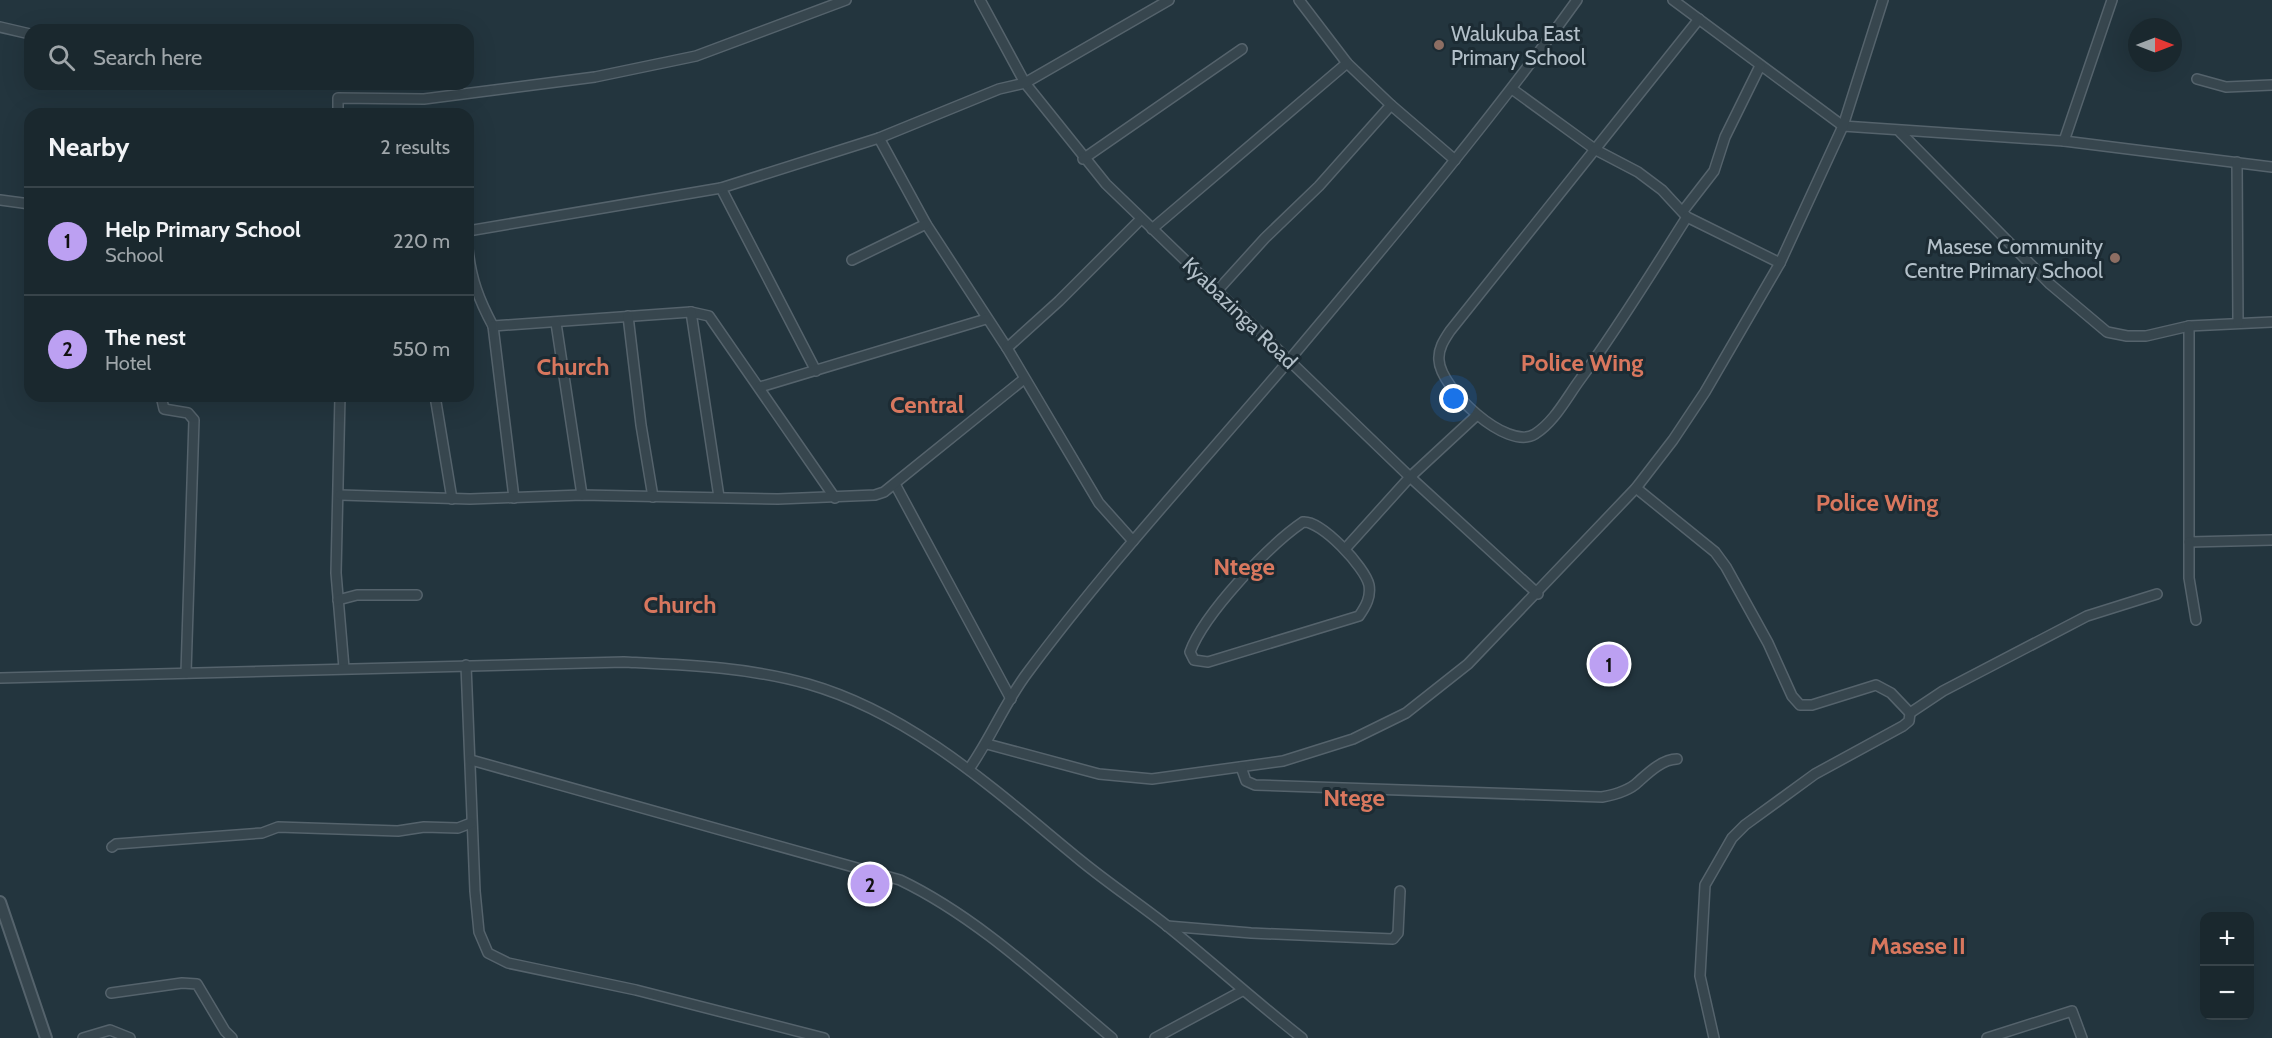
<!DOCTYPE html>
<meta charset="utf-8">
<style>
body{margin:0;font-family:Cabin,sans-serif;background:#233036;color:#f1f3f6}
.controls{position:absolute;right:18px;bottom:18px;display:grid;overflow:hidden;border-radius:12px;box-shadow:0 6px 24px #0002}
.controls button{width:54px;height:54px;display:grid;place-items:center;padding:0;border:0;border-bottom:2px solid #38444a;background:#1a282e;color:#f1f3f6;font:30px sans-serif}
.compass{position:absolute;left:2128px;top:18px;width:54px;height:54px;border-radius:50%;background:#1a282e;box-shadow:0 6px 24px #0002;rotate:90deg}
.you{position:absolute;left:1454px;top:399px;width:21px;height:21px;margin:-15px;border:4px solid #fff;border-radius:50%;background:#1a73e8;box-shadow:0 0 0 9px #1a73e833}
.badge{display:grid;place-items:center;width:39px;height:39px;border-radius:50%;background:#bca0f2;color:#111;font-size:20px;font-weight:700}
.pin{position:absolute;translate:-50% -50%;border:3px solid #fff;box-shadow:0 2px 6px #0006}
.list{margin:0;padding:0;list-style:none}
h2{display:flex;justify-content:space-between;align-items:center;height:78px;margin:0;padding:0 24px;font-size:26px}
h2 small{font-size:20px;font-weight:400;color:#9fa6aa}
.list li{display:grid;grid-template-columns:39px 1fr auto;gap:18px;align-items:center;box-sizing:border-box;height:108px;padding:0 24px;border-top:2px solid #38444a}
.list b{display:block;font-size:22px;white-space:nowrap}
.list p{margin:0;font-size:20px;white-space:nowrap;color:#9fa6aa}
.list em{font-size:20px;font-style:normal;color:#9fa6aa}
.icon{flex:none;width:33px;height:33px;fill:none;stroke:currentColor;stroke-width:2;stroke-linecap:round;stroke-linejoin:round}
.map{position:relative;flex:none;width:2272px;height:1038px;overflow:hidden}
.search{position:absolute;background:#1a282e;box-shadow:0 6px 24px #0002;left:24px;top:24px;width:450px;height:66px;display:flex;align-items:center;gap:15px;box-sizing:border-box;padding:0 21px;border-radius:18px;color:#9fa6aa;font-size:22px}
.panel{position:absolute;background:#1a282e;box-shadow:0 6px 24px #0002;left:24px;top:108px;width:450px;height:294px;border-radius:18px}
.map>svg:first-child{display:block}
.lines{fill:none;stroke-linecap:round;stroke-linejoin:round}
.minor-casing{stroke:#55636c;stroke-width:12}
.tertiary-casing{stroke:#55636c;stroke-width:14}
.minor{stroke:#37464e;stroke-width:9}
.tertiary{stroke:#37464e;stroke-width:10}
.education-dot{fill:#8d6e63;stroke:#1c2b33;stroke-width:2}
.labels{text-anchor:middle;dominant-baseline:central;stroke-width:6;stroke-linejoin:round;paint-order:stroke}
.poi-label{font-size:21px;fill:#b3c0c9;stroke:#1c2b33;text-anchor:start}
.street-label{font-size:21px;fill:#b3c0c9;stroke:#1c2b33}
.quarter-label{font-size:24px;font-weight:bold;fill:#d8775e;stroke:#1c2b33}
</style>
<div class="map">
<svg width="2272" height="1038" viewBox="0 0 2272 1038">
<rect width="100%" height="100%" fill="#23353e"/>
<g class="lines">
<g class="minor-casing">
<g id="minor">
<polyline points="980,0 1025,83 1106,184 1410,477 1538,594"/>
<polyline points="1299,0 1347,63 1391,105 1455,160"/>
<polyline points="1673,0 1843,126 2064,141 2272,167"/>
<polyline points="0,27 30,34"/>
<polyline points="2197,79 2226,87 2272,85"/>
<polyline points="1512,89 1596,150 1638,172 1662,190 1687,217 1780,263"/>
<polyline points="338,114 338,98 424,99 595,77 696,56 846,0"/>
<polyline points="1900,132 2050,284 2107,332 2127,336 2146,336 2189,326 2272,322"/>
<polyline points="879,138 926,224 1007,348"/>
<polyline points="2064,141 2112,0"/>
<polyline points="1083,159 1242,49"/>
<polyline points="2237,162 2238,322"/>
<polyline points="721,188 816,371"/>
<polyline points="0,200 30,204"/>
<polyline points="1683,211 1714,171 1725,137 1760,66"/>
<path d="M1687,217C1652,272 1618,328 1579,381C1566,399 1554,422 1535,434C1507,452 1440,388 1439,360C1438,349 1444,340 1450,331L1699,19"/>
<polyline points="1152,229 1347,63"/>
<polyline points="468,231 721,188 879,138 999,89 1025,83 1169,0"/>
<path d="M468,249C471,279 479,300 493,326L691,312L709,316L835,498"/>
<polyline points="852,260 926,224"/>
<polyline points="1217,291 1265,238 1319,186 1391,105"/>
<polyline points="691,312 719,497"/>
<polyline points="628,316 641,425 653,497"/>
<polyline points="556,323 582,495"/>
<polyline points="493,326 514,498"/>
<polyline points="2189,326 2189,542 2272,540"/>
<polyline points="760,387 986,319"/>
<polyline points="161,396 164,409 188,413 194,420 186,673"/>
<polyline points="340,396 336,573 344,668"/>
<polyline points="435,396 452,499"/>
<polyline points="895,484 1011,699"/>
<polyline points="1636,488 1715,552 1726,567 1768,643 1792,696 1800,705 1812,705 1876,685 1891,693 1910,713 1943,691 2087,616 2157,594"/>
<polyline points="340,495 470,499 582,495 778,499 875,495 884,492 1024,379"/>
<path d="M1303,522C1321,520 1365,567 1369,585C1371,597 1366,606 1359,616L1208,662L1194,660L1190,652C1204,614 1269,545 1303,522Z"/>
<polyline points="1133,541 1099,503 1007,348 1059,301 1140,220"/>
<polyline points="2189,542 2189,578 2196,620"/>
<polyline points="1345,549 1410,477 1477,415"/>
<polyline points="338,600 357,595 417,595"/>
<polyline points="466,665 475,891 479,932 488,953 508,963 636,990 824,1038"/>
<path d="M0,678L624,662C686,665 748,667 808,684C913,714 997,792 1080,860C1108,883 1138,903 1166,925C1212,962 1256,1002 1302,1038"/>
<polyline points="987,744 1099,774 1152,779 1283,761 1353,739 1406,713 1468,664 1636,488 1673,440 1705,392 1780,263 1843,126 1883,0"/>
<path d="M471,760L900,880C979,918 1045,982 1112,1038"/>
<path d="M1241,767L1246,781L1255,785L1602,797C1613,795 1629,791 1638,782C1647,774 1662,759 1677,759"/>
<path d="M969,769C991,738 1005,702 1028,672C1109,563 1203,462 1291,358C1389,241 1488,124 1577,0"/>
<polyline points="112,847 116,844 262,833 278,827 398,831 424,827 458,828 471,823"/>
<polyline points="1167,926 1251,933 1393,939 1398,933 1400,891"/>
<polyline points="111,993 182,983 197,984 225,1031 232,1038"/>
<polyline points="83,1038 110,1030 130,1038"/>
<polyline points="1155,1038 1242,991"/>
<polyline points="1714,1038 1700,976 1705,885 1732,838 1745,825 1815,774 1903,726 1909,721 1910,713"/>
<polyline points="1987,1038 2072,1011 2082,1038"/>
</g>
</g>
<g class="tertiary-casing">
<polyline id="tertiary" points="0,902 46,1038"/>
</g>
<use href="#minor" class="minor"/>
<use href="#tertiary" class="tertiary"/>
</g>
<g class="education-dot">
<circle cx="1439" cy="45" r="6"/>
<circle cx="2115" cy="258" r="6"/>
</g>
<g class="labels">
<g class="poi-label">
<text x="1451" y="33">Walukuba East<tspan x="1451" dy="24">Primary School</tspan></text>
<text x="2103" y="246" text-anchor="end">Masese Community<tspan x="2103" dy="24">Centre Primary School</tspan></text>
</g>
<g class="street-label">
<text transform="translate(1240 313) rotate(44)">Kyabazinga Road</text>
</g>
<g class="quarter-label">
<text x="1582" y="362">Police Wing</text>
<text x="573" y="366">Church</text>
<text x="927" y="404">Central</text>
<text x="1877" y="502">Police Wing</text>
<text x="1244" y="566">Ntege</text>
<text x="680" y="604">Church</text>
<text x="1354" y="797">Ntege</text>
<text x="1918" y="945">Masese II</text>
</g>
</g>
</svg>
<div class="controls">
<button>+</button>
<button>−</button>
</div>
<svg class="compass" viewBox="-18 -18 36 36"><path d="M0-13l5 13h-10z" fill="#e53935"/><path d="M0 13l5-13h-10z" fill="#9fa6aa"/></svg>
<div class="you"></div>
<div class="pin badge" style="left:1609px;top:664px">1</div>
<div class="pin badge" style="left:870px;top:884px">2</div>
<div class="search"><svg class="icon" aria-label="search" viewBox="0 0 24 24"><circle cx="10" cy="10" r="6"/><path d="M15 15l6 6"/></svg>Search here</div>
<section class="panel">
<h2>Nearby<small>2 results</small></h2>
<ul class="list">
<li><span class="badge">1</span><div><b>Help Primary School</b><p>School</p></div><em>220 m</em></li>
<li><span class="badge">2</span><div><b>The nest</b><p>Hotel</p></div><em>550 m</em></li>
</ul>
</section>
</div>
